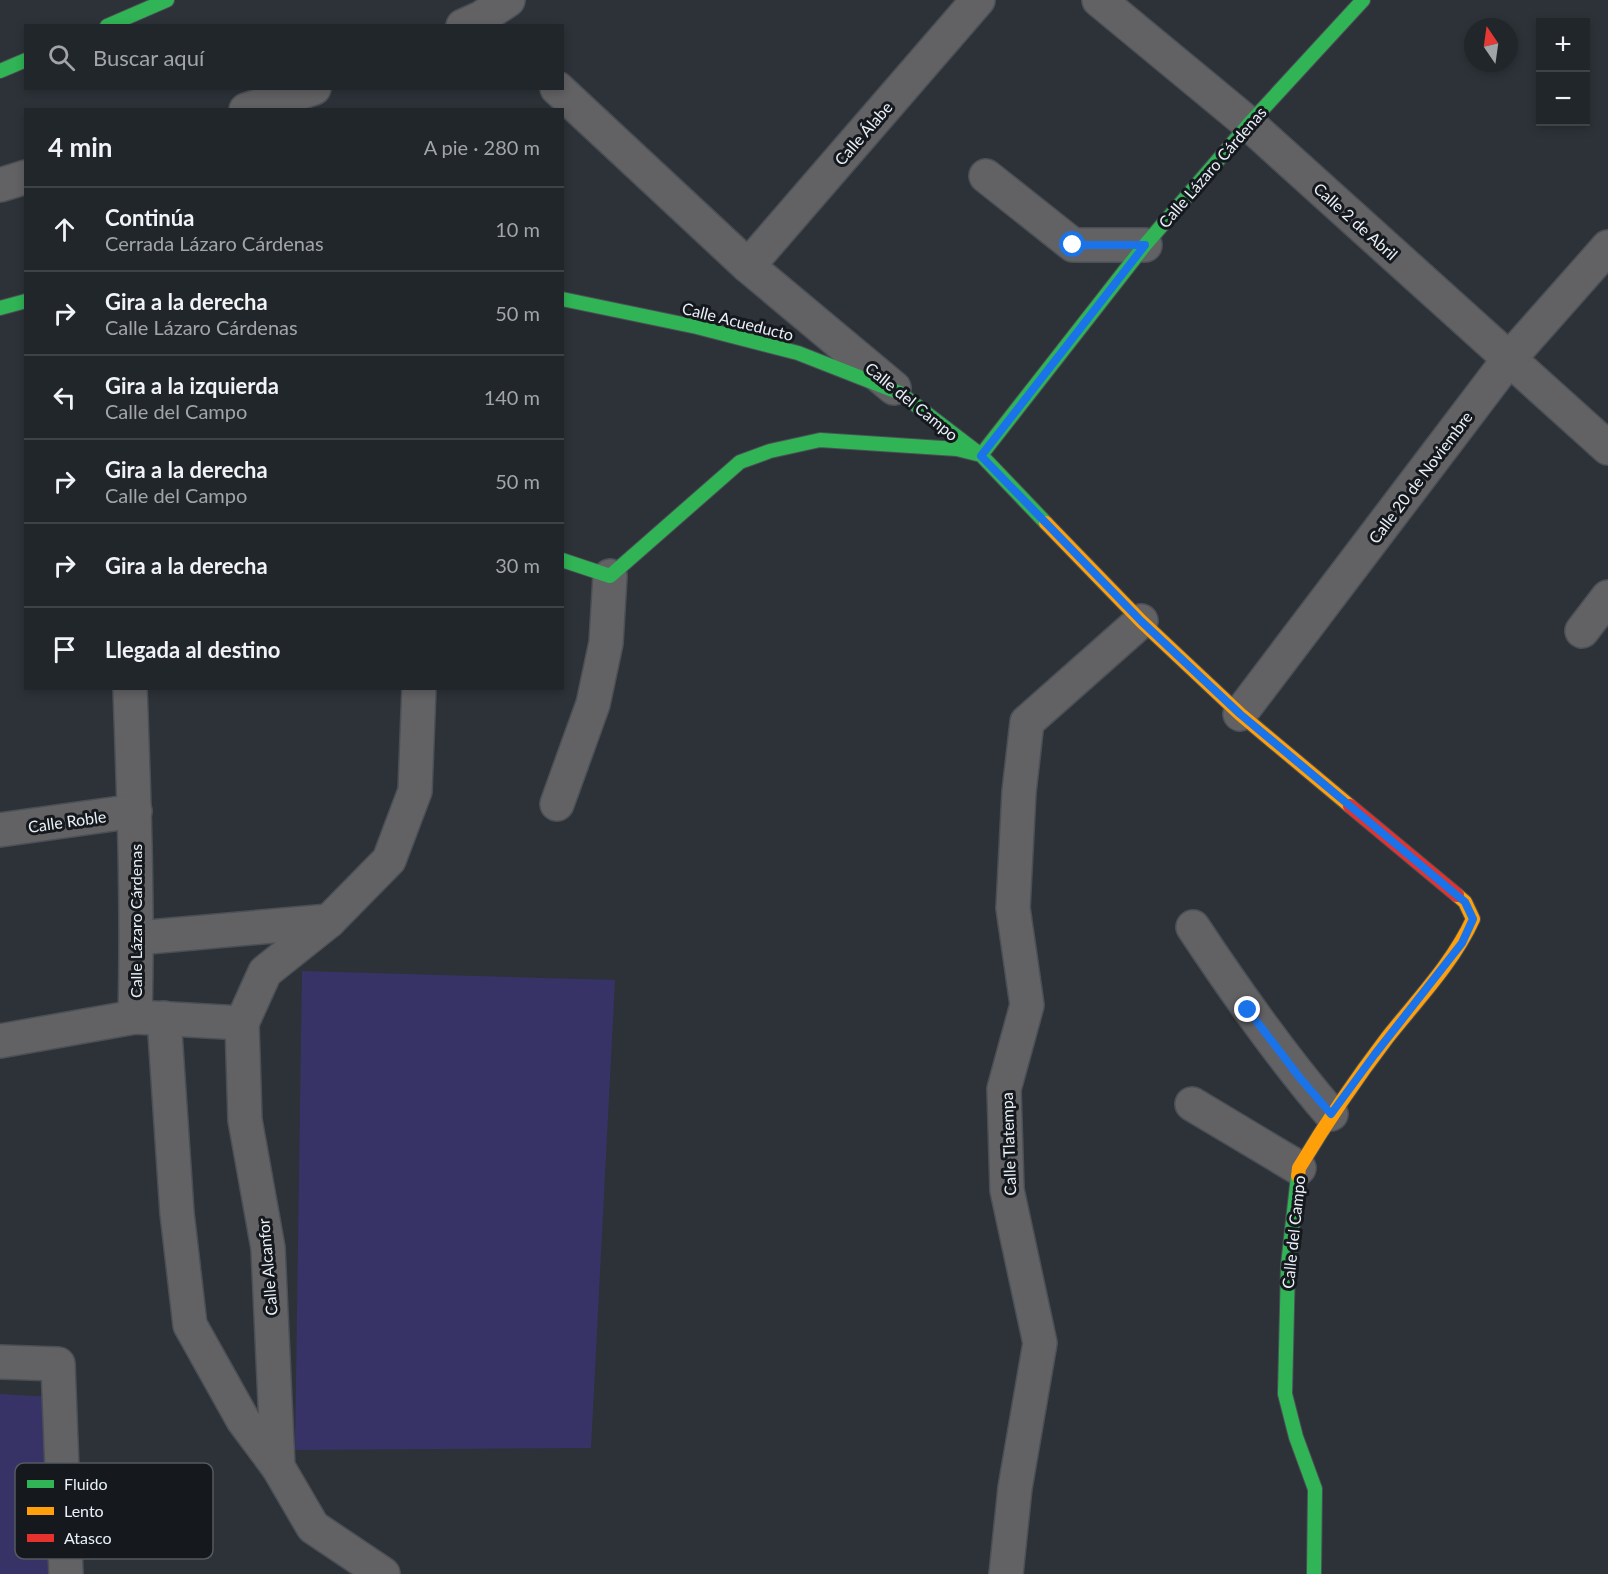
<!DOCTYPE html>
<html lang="es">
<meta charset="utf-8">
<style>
body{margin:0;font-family:Lato,sans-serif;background:#2d3236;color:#f1f3f6}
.controls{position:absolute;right:18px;top:18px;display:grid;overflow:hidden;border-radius:0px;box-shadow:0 3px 9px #0003}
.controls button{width:54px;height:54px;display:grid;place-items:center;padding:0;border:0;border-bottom:2px solid #3e4347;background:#21262a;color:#f1f3f6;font:30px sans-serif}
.compass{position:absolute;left:1464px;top:18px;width:54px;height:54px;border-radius:50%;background:#21262a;box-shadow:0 3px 9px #0003;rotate:347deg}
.stop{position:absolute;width:18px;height:18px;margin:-14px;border:4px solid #1a73e8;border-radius:50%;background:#fff}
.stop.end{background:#1a73e8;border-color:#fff;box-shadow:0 2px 6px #0008}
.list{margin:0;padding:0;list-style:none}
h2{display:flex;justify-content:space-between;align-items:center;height:78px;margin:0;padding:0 24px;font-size:26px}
h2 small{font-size:20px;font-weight:400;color:#a2a5a8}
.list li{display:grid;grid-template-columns:39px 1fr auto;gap:18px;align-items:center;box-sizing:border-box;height:84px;padding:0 24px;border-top:2px solid #3e4347}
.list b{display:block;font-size:22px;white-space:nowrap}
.list p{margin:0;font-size:20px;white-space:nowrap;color:#a2a5a8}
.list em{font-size:20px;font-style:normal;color:#a2a5a8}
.icon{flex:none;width:33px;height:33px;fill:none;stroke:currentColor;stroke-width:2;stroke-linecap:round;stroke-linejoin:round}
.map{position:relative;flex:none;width:1608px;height:1574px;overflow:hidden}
.search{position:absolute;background:#21262a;box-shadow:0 3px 9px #0003;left:24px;top:24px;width:540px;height:66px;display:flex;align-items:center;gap:15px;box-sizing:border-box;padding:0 21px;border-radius:0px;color:#a2a5a8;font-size:22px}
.panel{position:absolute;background:#21262a;box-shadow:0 3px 9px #0003;left:24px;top:108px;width:540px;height:582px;border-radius:0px}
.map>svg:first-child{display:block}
.green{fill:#383366}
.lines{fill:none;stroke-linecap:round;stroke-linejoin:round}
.street-casing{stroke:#4b5056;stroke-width:36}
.fast-casing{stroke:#4b5056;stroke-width:16}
.slow-casing{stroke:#4b5056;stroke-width:16}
.jam-casing{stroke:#4b5056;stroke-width:16}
.street{stroke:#626265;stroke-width:33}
.fast{stroke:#30b455;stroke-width:14}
.slow{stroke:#ff9f0a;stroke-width:14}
.jam{stroke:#e5322d;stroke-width:14}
.route{stroke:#1a73e8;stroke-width:8}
.labels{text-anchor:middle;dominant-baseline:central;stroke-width:6;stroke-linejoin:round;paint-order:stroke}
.street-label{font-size:16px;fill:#eaf0f7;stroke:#15191e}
.key{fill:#15191e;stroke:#555a5f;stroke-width:1.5}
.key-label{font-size:16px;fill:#eaf0f7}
</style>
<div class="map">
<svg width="1608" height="1574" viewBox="0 0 1608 1574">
<rect width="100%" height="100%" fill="#2c3238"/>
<g class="green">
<polygon points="302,971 615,980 591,1448 295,1450"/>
<polygon points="0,1394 70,1398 52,1574 0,1574"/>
</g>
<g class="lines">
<g class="street-casing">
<g id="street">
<polyline points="1099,0 1249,124 1608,448"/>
<polyline points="463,26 481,18 508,0"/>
<polyline points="557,88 748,266 894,388"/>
<polyline points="246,110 314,88"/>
<polyline points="986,176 1073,245 1145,245"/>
<polyline points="0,185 26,177"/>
<polyline points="748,266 978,0"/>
<polyline points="1582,631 1608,597"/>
<path d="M130,688C134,798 138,907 135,1017"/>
<polyline points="1240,714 1509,359 1608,247"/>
<polyline points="557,804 593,704 606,643 610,576"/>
<polyline points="0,830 135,811"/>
<path d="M1193,927C1236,992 1280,1055 1331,1114"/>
<polyline points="137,938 329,921"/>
<polyline points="164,1018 177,1213 190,1325 243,1420 278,1467"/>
<polyline points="242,1023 265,972 329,921 389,860 415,791 419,688"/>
<polyline points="0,1041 135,1017 242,1023 245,1120 268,1248 278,1467 313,1527 383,1574"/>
<polyline points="1192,1104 1299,1168"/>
<polyline points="0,1362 58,1364 66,1574"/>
<polyline points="1006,1574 1015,1488 1040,1343 1007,1190 1004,1089 1027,1005 1013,908 1019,792 1027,722 1141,621"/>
</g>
</g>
<g class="fast-casing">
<g id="fast">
<polyline points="107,26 167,0"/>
<polyline points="0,71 26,60"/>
<polyline points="562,299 697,327 798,353 900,393 981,455 1046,523"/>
<polyline points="0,308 26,301"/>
<polyline points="981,455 1145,245 1249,124 1363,0"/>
<polyline points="562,560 610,576 740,462 770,451 820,440 957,449 977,454"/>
<polyline points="1298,1176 1288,1265 1285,1394 1296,1437 1315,1489 1314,1574"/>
</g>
</g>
<g class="slow-casing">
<g id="slow">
<polyline points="1046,523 1141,621 1240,714 1350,806"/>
<path d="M1298,1176L1299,1168C1326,1123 1355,1080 1387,1038C1417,1000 1453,963 1473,919L1465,902L1457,895"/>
</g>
</g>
<g class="jam-casing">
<polyline id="jam" points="1350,806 1457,895"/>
</g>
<use href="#street" class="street"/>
<use href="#fast" class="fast"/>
<use href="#slow" class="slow"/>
<use href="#jam" class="jam"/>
</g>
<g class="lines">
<polyline class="route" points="1073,245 1145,245 981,456 1141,621 1240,714 1465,902 1473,919 1462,943 1375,1054 1331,1114 1300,1078 1248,1010"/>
</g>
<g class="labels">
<g class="street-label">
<text transform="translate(863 133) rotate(-49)">Calle Álabe</text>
<text transform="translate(1212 167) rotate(-49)">Calle Lázaro Cárdenas</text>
<text transform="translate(1356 221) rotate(42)">Calle 2 de Abril</text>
<text transform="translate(738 321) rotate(14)">Calle Acueducto</text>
<text transform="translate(912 401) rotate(39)">Calle del Campo</text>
<text transform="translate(1420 477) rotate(-53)">Calle 20 de Noviembre</text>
<text transform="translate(67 821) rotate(-8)">Calle Roble</text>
<text transform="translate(135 921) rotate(-90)">Calle Lázaro Cárdenas</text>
<text transform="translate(1008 1144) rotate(-92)">Calle Tlatempa</text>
<text transform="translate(1293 1232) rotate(-84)">Calle del Campo</text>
<text transform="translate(267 1267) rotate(-95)">Calle Alcanfor</text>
</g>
</g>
<rect x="15" y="1463" width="198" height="96" rx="9" class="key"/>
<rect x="27" y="1480" width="27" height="8" fill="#30b455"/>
<rect x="27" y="1507" width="27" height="8" fill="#ff9f0a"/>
<rect x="27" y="1534" width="27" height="8" fill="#e5322d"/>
<g class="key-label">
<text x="64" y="1490">Fluido</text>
<text x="64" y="1517">Lento</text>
<text x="64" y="1544">Atasco</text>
</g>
</svg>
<div class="controls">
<button>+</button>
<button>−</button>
</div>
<svg class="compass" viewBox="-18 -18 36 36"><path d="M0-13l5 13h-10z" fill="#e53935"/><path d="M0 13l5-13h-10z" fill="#a2a5a8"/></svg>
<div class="stop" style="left:1073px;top:245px"></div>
<div class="stop end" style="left:1248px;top:1010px"></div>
<div class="search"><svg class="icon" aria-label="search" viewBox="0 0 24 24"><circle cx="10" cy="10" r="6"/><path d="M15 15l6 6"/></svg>Buscar aquí</div>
<section class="panel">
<h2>4 min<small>A pie · 280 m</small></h2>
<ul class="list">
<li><svg class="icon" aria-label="ahead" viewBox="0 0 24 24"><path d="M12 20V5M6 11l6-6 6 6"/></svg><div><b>Continúa</b><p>Cerrada Lázaro Cárdenas</p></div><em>10 m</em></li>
<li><svg class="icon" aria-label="right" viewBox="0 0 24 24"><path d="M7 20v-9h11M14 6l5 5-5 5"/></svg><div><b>Gira a la derecha</b><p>Calle Lázaro Cárdenas</p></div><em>50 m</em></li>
<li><svg class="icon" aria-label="left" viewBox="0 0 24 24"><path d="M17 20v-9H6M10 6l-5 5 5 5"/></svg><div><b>Gira a la izquierda</b><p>Calle del Campo</p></div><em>140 m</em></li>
<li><svg class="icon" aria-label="right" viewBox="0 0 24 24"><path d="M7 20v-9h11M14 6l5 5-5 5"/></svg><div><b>Gira a la derecha</b><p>Calle del Campo</p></div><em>50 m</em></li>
<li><svg class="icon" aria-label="right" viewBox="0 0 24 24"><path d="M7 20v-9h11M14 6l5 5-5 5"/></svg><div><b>Gira a la derecha</b></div><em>30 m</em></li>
<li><svg class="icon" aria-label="arrive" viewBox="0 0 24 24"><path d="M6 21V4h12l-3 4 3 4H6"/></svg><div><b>Llegada al destino</b></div></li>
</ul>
</section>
</div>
